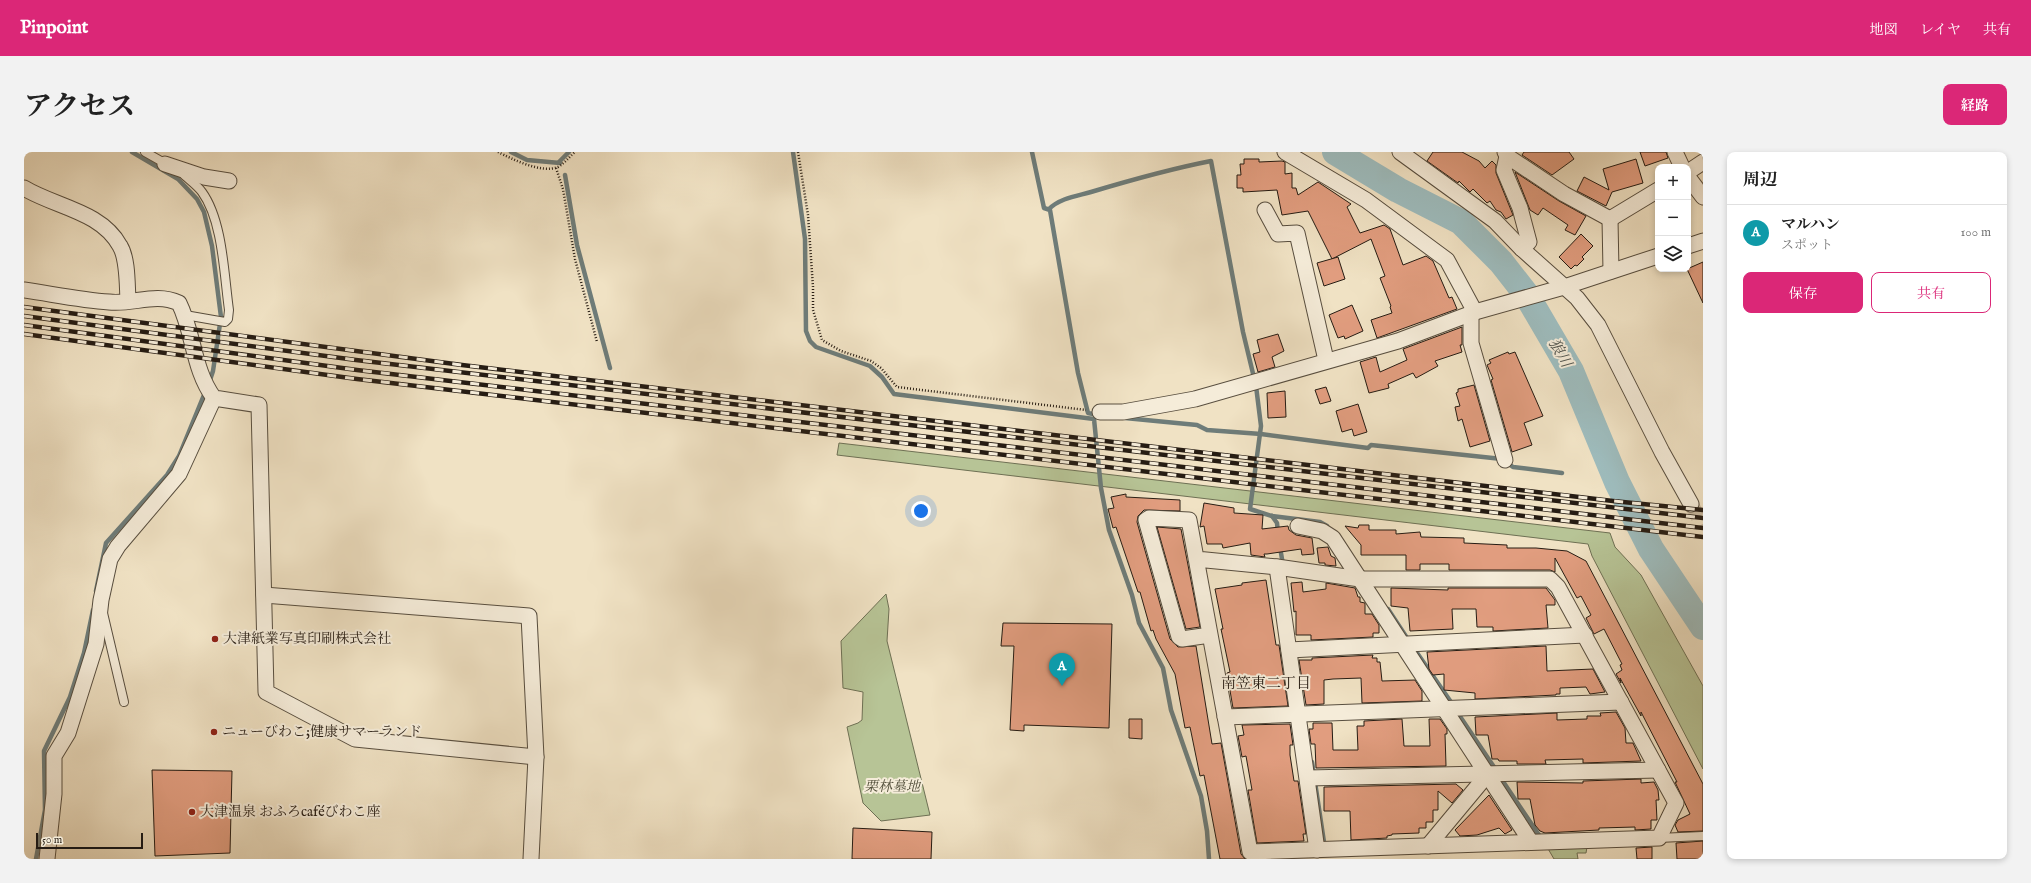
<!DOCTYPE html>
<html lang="ja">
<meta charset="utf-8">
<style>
body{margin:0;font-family:"IM FELL English","Noto Serif JP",serif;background:#f2f2f2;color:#222}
.controls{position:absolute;right:12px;top:12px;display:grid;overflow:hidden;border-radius:8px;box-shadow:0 2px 6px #0003}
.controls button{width:36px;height:36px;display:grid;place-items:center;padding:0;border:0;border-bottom:1px solid #e0e0e0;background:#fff;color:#222;font:20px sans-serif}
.scale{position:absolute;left:12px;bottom:10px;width:107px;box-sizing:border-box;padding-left:4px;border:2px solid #261c13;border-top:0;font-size:11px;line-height:14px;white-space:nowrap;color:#261c13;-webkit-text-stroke:3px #f5ecd9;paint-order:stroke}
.you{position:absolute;left:897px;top:359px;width:14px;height:14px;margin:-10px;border:3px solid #fff;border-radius:50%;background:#1a73e8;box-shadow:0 0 0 6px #1a73e833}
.badge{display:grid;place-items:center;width:26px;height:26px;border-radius:50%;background:#db2777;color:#fff;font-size:13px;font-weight:700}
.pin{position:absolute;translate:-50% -33px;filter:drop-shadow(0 1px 2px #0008)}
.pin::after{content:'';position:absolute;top:21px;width:14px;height:12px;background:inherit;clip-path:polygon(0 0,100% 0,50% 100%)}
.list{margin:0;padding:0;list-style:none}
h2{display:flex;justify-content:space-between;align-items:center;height:52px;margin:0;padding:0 16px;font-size:17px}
h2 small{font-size:13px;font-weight:400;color:#767676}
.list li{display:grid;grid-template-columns:26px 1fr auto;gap:12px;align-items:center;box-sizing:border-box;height:56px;padding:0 16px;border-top:1px solid #e0e0e0}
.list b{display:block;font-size:15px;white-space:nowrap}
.list p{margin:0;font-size:13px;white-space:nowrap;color:#767676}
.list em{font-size:13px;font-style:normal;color:#767676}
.actions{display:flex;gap:8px;padding:12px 16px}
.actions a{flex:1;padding:9px 0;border:1px solid #db2777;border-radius:8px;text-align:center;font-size:14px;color:#db2777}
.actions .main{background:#db2777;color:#fff}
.icon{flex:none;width:22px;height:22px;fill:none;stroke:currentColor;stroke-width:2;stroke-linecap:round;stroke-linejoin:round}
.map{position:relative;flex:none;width:1679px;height:707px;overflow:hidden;border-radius:8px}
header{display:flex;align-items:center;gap:24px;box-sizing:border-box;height:56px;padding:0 20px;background:#db2777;color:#fff}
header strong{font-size:19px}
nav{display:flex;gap:22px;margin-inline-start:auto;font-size:14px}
.intro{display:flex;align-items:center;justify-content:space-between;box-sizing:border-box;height:96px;padding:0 24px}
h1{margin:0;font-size:28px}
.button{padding:10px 18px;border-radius:8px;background:#db2777;color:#fff;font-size:14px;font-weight:700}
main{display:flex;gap:24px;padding:0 24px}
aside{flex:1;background:#fff;border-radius:8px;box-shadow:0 2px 6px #0003}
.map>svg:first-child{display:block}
.green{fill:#b7c496;stroke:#6e7054}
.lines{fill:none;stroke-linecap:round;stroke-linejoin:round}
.stream{stroke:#6e7c79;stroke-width:4.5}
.river{stroke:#9ebcbd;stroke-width:26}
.building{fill:#e19d7f;stroke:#261c13}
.minor-tunnel{stroke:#c8baa1;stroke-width:15;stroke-dasharray:15 8;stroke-linecap:butt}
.service-casing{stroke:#584e3f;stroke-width:10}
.minor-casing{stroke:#584e3f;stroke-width:17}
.path{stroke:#261c13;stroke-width:2.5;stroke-dasharray:1 2;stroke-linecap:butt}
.service{stroke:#f5ecd9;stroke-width:8}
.minor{stroke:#f5ecd9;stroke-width:15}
.rail-casing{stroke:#261c13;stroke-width:4.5}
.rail{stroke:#f5ecd9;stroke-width:3;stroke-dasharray:9;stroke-linecap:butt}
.poi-dot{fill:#8f2418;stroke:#f5ecd9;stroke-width:1.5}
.labels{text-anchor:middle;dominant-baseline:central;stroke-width:4;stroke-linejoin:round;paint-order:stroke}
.poi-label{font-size:14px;fill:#261c13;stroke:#f5ecd9;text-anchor:start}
.park-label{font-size:14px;font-style:italic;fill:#524e3a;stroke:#f5ecd9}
.water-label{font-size:15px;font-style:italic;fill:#50544e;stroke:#f5ecd9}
.neighbourhood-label{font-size:15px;fill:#261c13;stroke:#f5ecd9}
</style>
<header>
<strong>Pinpoint</strong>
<nav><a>地図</a><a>レイヤ</a><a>共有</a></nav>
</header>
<div class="intro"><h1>アクセス</h1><a class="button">経路</a></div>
<main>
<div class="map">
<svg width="1679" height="707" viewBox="0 0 1679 707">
<rect width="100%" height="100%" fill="#f0e2c4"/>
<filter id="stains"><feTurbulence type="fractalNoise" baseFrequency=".005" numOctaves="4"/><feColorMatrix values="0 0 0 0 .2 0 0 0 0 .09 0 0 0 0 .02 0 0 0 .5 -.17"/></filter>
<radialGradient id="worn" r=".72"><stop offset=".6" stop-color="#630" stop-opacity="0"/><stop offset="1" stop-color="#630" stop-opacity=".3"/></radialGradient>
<g class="green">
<polygon points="815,291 1586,381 1591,395 1617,423 1679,534 1679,617 1568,404 1564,392 813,303"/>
<polygon points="862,442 865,457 863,489 906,663 857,669 839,651 823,575 834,571 838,568 839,540 819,536 817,489"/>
<polygon points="1523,695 1563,695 1562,701 1553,701 1554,707 1530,707"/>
</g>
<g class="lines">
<g class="stream">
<polyline points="108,0 154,27 173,47 180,60 188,94 197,165 189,219 185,231"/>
<polyline points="487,0 503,8 536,11"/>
<polyline points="769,0 781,87 782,179 786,189 792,195 846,214 858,225 870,242 1070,267 1077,336 1085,378 1108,443 1115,471 1139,516 1147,558 1177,644 1183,679 1185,707"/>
<polyline points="1008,0 1020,56 1026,58 1054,221 1064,261 1074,263"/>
<polyline points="535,10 545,0"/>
<polyline points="541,23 553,93 586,216"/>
<path d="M1025,57C1036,46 1053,44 1067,40C1107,28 1146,17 1187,9L1219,180L1232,234L1237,274L1226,357L1248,364L1296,370L1303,374"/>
<polyline points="1101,266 1173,273 1183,278 1237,282 1344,296 1347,293 1478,307 1489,315 1538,321"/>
<polyline points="1248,364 1253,371 1254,381"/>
<polyline points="1256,395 1259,413"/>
<polyline points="72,439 82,391 143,323 155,304 182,238"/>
<polyline points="1364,457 1385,489"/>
<polyline points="1389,495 1429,553"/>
<polyline points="1433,560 1472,618"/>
<polyline points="1288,610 1300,690"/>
<polyline points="1476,625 1515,683"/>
<polyline points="12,707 21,658 20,599 46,545 60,501 69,458"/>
</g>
<polyline class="river" points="1311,0 1374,38 1437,70 1477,110 1502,142 1547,219 1593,330 1627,397 1679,475"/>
</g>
<g class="building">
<polygon points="1409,0 1438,0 1455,9 1461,16 1468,9 1472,13 1472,21 1489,63 1482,67 1477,60 1472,58 1466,49 1463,51 1449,37 1446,40 1435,29 1434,31 1403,9"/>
<polygon points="1500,0 1545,0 1550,7 1528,23 1498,3"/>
<polygon points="1616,0 1642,0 1644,6 1621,14"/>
<polygon points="1220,7 1235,7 1235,10 1258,9 1261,10 1261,22 1268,21 1268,36 1272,36 1274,43 1294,30 1327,52 1323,55 1336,81 1360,73 1366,77 1379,113 1402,104 1409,109 1425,146 1428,145 1433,157 1353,186 1347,168 1368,161 1366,155 1367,154 1356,126 1361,124 1347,87 1308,107 1284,59 1258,63 1253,38 1219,40 1219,36 1213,36 1213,23 1217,23 1216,12 1220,12"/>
<polygon points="1612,7 1619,31 1588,40 1582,54 1553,39 1560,25 1585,38 1579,17"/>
<polygon points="1491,20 1535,49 1562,64 1551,83 1541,78 1544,73 1519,56 1514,63 1506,58"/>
<polygon points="1557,82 1569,94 1558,105 1560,107 1553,114 1551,113 1547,117 1535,105"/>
<polygon points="1314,105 1321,127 1300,134 1293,111"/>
<polygon points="1679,110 1679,151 1663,117"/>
<polygon points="1328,153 1339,179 1321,187 1320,184 1314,186 1305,163"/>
<polygon points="1438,175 1438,193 1436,193 1438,200 1411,209 1414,214 1392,226 1389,221 1364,232 1365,236 1345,241 1336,210 1352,205 1356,220 1383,208 1379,197"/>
<polygon points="1254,182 1260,199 1248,205 1251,215 1234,220 1229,202 1236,200 1233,188"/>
<polygon points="1484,200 1485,202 1491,200 1519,264 1500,271 1508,293 1488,300 1467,228 1469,227 1463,213 1467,211 1465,208"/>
<polygon points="1450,233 1466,289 1446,295 1438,267 1434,269 1431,255 1436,254 1432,241 1434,240 1434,237"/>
<polygon points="1302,235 1307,249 1296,252 1291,238"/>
<polygon points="1261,239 1262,265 1244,266 1243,241"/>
<polygon points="1334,252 1343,280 1330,284 1328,277 1318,280 1312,259"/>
<polygon points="1102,342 1102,345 1156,348 1156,359 1120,358 1114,364 1113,370 1146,487 1154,495 1172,494 1188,592 1197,591 1217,702 1221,707 1196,707 1180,623 1176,624 1166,575 1161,576 1151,522 1132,487 1129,478 1127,479 1116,440 1114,440 1092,375 1089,376 1084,357 1090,356 1087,345"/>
<polygon points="1180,351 1210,356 1210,361 1239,363 1238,377 1264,374 1265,378 1272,383 1288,386 1290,402 1278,403 1277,397 1243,402 1240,402 1241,405 1227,403 1226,391 1199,396 1198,392 1183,392 1180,374 1176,375"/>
<polygon points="1335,373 1345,373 1345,378 1372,378 1372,382 1396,380 1397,385 1440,386 1440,391 1483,393 1483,396 1512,396 1543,399 1562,409 1679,632 1679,679 1654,680 1651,673 1654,668 1666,662 1651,630 1653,630 1617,560 1617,564 1596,526 1597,531 1592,522 1598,518 1596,513 1598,512 1580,477 1570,482 1562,466 1567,463 1557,444 1553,446 1531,406 1531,420 1526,418 1425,418 1425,412 1396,412 1396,418 1382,418 1382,403 1337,403 1337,393 1321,374 1334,376"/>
<polygon points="1133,375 1157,377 1176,475 1162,477"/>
<polygon points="1304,395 1307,404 1311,406 1312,414 1301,413 1301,411 1295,411 1293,396"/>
<polygon points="1242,428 1252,493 1255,493 1264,554 1209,556 1203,521 1206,520 1197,477 1199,477 1191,437 1218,433 1218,431"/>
<polygon points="1278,430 1279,440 1302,437 1302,431 1331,436 1334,445 1336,445 1336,450 1341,451 1341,462 1348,462 1355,473 1355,481 1349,481 1349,485 1287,488 1287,483 1272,483 1272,459 1270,460 1267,431"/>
<polygon points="1367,436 1424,438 1424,436 1522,436 1531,448 1531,453 1522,453 1524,476 1469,479 1469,475 1453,475 1452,457 1428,457 1429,477 1386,479 1384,456 1367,454"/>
<polygon points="979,471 1088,472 1085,576 1000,573 1000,579 986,578 990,494 977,494"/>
<polygon points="1522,494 1523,519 1569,517 1581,540 1566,542 1562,535 1536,536 1536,542 1532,542 1532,543 1451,547 1451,541 1420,538 1420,522 1409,523 1405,517 1403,500"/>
<polygon points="1349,503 1348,506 1353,506 1353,510 1356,510 1358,529 1391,528 1398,539 1398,549 1338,551 1337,526 1309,527 1300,528 1300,552 1282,553 1275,508 1288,508 1288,506"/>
<polygon points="1592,560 1601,576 1602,591 1609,591 1617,609 1559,611 1559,607 1521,608 1522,612 1493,612 1493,609 1475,609 1474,607 1468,607 1464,583 1452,583 1451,565 1533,561 1533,568 1563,567 1563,564 1577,564 1576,561"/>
<polygon points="1105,567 1118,567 1118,587 1105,586"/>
<polygon points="1378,567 1380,594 1406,594 1405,567 1416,567 1423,577 1423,582 1421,582 1422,614 1292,616 1291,592 1287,592 1285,577 1289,577 1289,571 1308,571 1309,598 1334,598 1333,574 1340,574 1340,569"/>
<polygon points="1266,572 1269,593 1266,593 1266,603 1270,629 1274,629 1282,682 1279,682 1280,689 1233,691 1224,638 1228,638 1222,604 1218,605 1214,584 1220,583 1218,573"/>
<polygon points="128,618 208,619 206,701 131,704"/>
<polygon points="1617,627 1617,631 1630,630 1634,638 1635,648 1632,648 1633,668 1627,668 1627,677 1611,678 1611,675 1575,676 1575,678 1521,681 1516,679 1511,673 1506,647 1494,647 1493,630 1559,631 1559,629"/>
<polygon points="1432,632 1439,638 1428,651 1414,639 1414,658 1409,658 1409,670 1402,670 1402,676 1395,676 1395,681 1368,682 1368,683 1363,684 1363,686 1327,688 1326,659 1300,659 1300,635"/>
<polygon points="1465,643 1488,678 1481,682 1475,676 1453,683 1436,684 1431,678"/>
<polygon points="829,676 908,680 907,707 828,707"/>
<polygon points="1679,689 1679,707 1653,707 1652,691"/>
<polygon points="1628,695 1628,707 1613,707 1612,696"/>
</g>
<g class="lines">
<polyline class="minor-tunnel" points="1667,352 1679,374"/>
<g class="service-casing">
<g id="service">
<polyline points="121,0 144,13"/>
<path d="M158,21C164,27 173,33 178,40C199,69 200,123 205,158L204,167L201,170L161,163"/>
<polyline points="79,461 100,550"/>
<polyline points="1635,686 1678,684"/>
</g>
</g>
<g class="minor-casing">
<g id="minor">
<polyline points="1261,0 1342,48 1423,108 1451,160"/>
<polyline points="1376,0 1471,69 1498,97 1553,146 1574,173 1638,300 1667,352"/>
<polyline points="1481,0 1483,4 1540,42 1586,67"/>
<polyline points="1651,0 1658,15"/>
<polyline points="1483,4 1480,18 1496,56 1505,90 1498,97"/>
<polyline points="141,12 180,25 205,29"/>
<polyline points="1664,20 1679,10"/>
<polyline points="1664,25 1679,45"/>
<path d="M0,36C31,55 77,59 96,94C104,107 103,133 104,148"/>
<polyline points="1241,58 1254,82 1273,81 1302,208"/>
<polyline points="1586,67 1634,38"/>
<polyline points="1586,67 1587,119"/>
<polyline points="1664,94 1679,89"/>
<path d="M0,138C28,142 57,148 85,150C109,153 131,140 155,151C170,181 169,218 190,246L235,253L242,540L331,587L512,605"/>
<polyline points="1447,162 1447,191 1481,308"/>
<polyline points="1076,260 1099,260 1171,247 1374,189 1451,160 1540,135 1634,104"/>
<polyline points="1274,374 1298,379 1309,386 1507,690"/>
<polyline points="1172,407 1253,415 1336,427 1526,427 1534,435 1652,651 1635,686 1226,700 1165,368 1125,366 1122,368 1155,485 1158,487 1186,483"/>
<polyline points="1253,415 1293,698"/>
<polyline points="240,443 505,464 512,605 507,707"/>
<polyline points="1265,498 1561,483"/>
<polyline points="1201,565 1597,550"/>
<polyline points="1284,626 1634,618"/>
<polyline points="1404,694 1463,623"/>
<polyline points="23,707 30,642 30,604 44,581 72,492 77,448 86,407 94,394 155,322 190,246"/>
</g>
</g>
<g class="path">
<path d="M474,0C488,7 518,22 534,15C541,11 545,5 551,0"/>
<polyline points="774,0 784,63 789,135 789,158 798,188 817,199 847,209 857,216 873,235 1062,258"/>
<polyline points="532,16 539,37 551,107 573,190"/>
</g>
<use href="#service" class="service"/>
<use href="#minor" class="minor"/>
<g class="rail-casing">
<g id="rail">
<polyline points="0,155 438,213 1589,349 1679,358"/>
<polyline points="0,164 332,208 1679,366"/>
<polyline points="0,173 333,218 1679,376"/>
<polyline points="0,182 333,227 1679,385"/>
</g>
</g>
<use href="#rail" class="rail"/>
</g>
<g class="poi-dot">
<circle cx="191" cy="487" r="4"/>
<circle cx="190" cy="580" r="4"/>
<circle cx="168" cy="660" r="4"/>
</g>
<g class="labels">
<g class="poi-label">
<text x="199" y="487">大津紙業写真印刷株式会社</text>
<text x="198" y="580">ニューびわこ;健康サマーランド</text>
<text x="176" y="660">大津温泉 おふろcaféびわこ座</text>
</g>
<g class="park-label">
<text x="868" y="635">栗林墓地</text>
</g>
<g class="water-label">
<text transform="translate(1536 201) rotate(60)">狼川</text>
</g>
<g class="neighbourhood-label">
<text x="1242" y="531">南笠東二丁目</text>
</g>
</g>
<rect width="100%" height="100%" filter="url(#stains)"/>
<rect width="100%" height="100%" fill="url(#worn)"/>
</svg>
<div class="controls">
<button>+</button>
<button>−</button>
<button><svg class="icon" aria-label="layers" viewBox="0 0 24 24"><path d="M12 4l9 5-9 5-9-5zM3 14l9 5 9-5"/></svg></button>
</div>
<div class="scale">50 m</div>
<div class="you"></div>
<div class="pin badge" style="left:1038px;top:534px;background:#0f9aa8">A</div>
</div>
<aside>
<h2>周辺<small></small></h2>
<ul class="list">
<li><span class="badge" style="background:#0f9aa8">A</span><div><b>マルハン</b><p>スポット</p></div><em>100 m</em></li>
</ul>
<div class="actions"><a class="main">保存</a><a>共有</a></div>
</aside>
</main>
